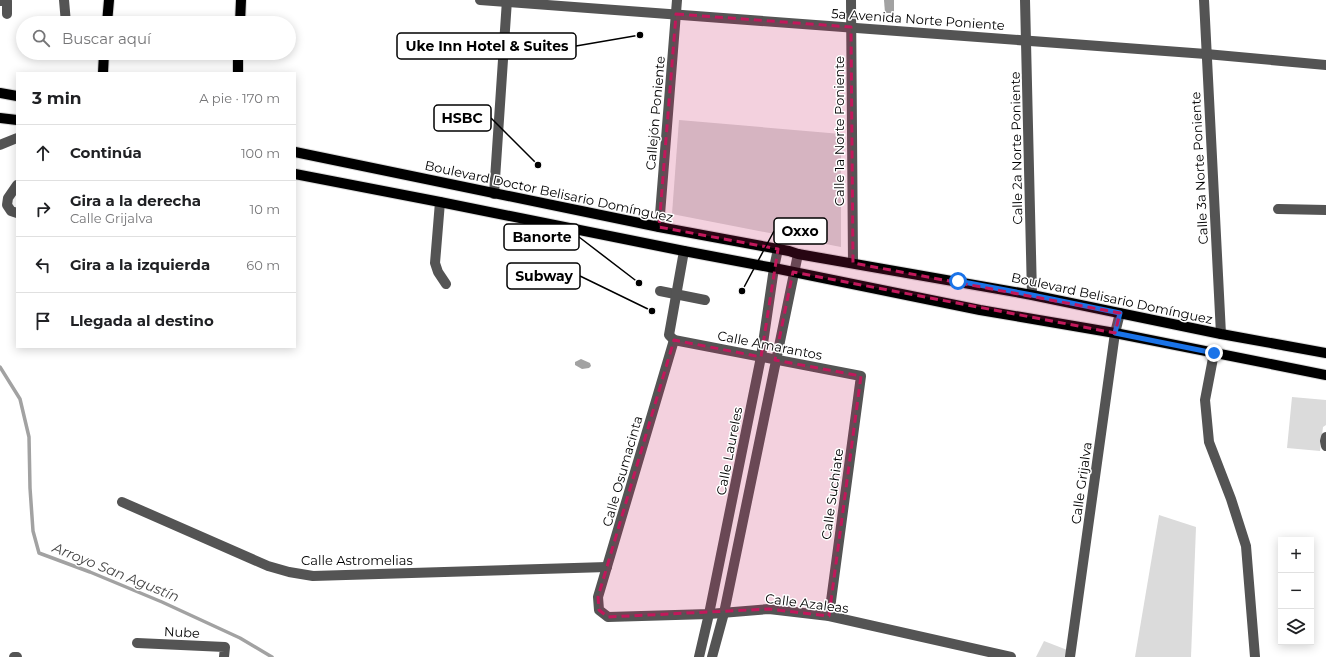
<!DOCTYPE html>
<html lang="es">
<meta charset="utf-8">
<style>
body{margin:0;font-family:Montserrat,sans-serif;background:#f6f6f6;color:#202124}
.controls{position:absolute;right:12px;bottom:12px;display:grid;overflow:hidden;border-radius:0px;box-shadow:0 2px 10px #0003}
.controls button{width:36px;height:36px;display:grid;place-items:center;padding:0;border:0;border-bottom:1px solid #e0e0e0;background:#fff;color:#202124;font:20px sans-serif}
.stop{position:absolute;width:12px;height:12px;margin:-9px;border:3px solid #1a73e8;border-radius:50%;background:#fff}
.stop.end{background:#1a73e8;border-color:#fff;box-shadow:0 1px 4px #0008}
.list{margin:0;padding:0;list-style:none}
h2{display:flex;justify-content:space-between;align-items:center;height:52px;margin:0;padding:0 16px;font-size:17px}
h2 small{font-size:13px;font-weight:400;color:#757577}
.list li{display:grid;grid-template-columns:26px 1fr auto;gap:12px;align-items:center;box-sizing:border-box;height:56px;padding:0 16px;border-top:1px solid #e0e0e0}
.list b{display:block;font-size:15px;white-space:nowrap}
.list p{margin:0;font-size:13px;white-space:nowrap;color:#757577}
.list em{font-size:13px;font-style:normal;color:#757577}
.icon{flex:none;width:22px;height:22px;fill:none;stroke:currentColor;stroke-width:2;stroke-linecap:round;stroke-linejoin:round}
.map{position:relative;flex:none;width:1326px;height:657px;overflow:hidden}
.search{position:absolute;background:#fff;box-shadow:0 2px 10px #0003;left:16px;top:16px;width:280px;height:44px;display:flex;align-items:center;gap:10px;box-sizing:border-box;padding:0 14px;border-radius:22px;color:#757577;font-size:15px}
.panel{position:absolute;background:#fff;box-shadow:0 2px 10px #0003;left:16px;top:72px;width:280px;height:276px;border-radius:0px}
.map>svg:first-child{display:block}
.green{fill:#dbdbdb}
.water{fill:#a2a2a2}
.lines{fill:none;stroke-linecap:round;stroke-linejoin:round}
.stream{stroke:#a2a2a2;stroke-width:3.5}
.major-casing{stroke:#dbdbdb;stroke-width:12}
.minor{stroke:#545454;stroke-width:10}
.major{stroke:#000;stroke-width:10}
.route{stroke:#1a73e8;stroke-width:5}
.marked{fill:#c2185b;fill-opacity:0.2;stroke:#c2185b;stroke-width:3;stroke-dasharray:8 5;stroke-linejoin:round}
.labels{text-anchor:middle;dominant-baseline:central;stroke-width:3;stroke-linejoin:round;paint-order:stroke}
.street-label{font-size:13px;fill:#000;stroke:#fff}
.water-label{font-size:14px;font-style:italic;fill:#434343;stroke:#fff}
.leader{fill:none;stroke:#000;stroke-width:1.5}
.callout-dot{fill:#000;stroke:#fff;stroke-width:1.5}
.callout{fill:#fff;stroke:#000;stroke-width:1.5}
.callout-label{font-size:14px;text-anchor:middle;font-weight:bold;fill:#000}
</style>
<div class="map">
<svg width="1326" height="657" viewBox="0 0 1326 657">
<rect width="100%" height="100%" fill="#fff"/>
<g class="green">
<polygon points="679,120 841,134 841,247 672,214"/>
<polygon points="1292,397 1326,400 1326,425 1323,427 1320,451 1287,448"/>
<polygon points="1159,515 1196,527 1191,657 1135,657"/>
<polygon points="1044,641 1075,653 1075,657 1036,657"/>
</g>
<g class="water">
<polygon points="884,0 894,0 894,13 885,13"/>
<polygon points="581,359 590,363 591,366 589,368 582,369 575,365 575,362"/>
</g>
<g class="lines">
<polyline class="stream" points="0,367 20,399 29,437 30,488 33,531 39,553 90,572 162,602 240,638 272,657"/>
<g class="major-casing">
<g id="major">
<polyline points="107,23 109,0"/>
<polyline points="240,23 241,0"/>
<polyline points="103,73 104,53"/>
<polyline points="238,73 238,53"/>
<polyline points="0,93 17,96"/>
<polyline points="0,118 17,120"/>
<polyline points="295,152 659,227 789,251 798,254 1032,295 1221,334 1326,353"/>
<polyline points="295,174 440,202 684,251 774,268 980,310 1115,333 1326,375"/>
</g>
</g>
<g class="minor">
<polyline points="64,0 66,23"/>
<polyline points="480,0 1206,54 1326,65"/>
<polyline points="851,0 853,263"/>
<polyline points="1025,0 1032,295"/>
<polyline points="1204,0 1221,334"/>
<polyline points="0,1 7,1 7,14"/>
<polyline points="0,145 17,138"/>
<polyline points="17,185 8,198 7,205 11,211 17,213"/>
<polyline points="494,194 507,0"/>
<polyline points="440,202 435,263 438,272 446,284"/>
<polyline points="1278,209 1326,210"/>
<polyline points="659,227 677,0"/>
<polyline points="660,291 705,300"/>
<polyline points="674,340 598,597 599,610 608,617 709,614 769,609 829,616 1011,657"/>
<polyline points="674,340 861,376 829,616"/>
<polyline points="674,340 669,335 684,251"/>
<polyline points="1214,353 1205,400 1209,442 1231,499 1246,546 1255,657"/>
<polyline points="1326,437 1325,441 1326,446"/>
<polyline points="122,502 268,566 289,572 313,576 607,567"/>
<polyline points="137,643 225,647 224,657"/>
<polyline points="14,657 17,657"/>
<polyline points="699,657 709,614 761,357 774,268 778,249"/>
<polyline points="712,657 724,613 798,254"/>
<polyline points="1070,657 1115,333 1120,313"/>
</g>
<use href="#major" class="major"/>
</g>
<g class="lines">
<polyline class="route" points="958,281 1032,295 1120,313 1115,333 1214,353"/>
</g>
<path class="marked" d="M676,14L851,27L853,263L1120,313L1115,333L793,272L775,360L861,376L829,616L769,609L608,617L599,610L598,597L674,340L761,357L778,249L659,227Z"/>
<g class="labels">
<g class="street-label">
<text transform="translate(918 19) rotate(4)">5a Avenida Norte Poniente</text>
<text transform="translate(655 113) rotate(-85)">Callejón Poniente</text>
<text transform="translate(839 131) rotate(-90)">Calle 1a Norte Poniente</text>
<text transform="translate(1016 148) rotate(-91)">Calle 2a Norte Poniente</text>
<text transform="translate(1199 168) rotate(-93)">Calle 3a Norte Poniente</text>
<text transform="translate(549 191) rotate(12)">Boulevard Doctor Belisario Domínguez</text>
<text transform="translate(1112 298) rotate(12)">Boulevard Belisario Domínguez</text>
<text transform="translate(770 345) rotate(11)">Calle Amarantos</text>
<text transform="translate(729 451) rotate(-79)">Calle Laureles</text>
<text transform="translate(622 471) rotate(-74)">Calle Osumacinta</text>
<text transform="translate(1081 483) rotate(-82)">Calle Grijalva</text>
<text transform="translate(832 494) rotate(-82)">Calle Suchiate</text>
<text x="357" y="560">Calle Astromelias</text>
<text transform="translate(807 603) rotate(7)">Calle Azaleas</text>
<text transform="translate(182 632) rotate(3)">Nube</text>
</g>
<g class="water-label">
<text transform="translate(116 572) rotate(22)">Arroyo San Agustín</text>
</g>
</g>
<path class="leader" d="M640 35L576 46M538 165L491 118M742 291L774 231M639 283L579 237M652 311L580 276"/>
<g class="callout-dot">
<circle cx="640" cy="35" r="4"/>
<circle cx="538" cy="165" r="4"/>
<circle cx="742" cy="291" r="4"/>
<circle cx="639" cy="283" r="4"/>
<circle cx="652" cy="311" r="4"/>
</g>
<g class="callout">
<rect x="397" y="33" width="179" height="26" rx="4"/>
<rect x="434" y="105" width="57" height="26" rx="4"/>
<rect x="774" y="218" width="53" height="26" rx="4"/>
<rect x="504" y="224" width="75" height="26" rx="4"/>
<rect x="507" y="263" width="73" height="26" rx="4"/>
</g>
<g class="callout-label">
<text x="487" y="51">Uke Inn Hotel &amp; Suites</text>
<text x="462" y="123">HSBC</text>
<text x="800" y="236">Oxxo</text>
<text x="542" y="242">Banorte</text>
<text x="544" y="281">Subway</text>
</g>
</svg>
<div class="controls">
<button>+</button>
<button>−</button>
<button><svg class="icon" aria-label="layers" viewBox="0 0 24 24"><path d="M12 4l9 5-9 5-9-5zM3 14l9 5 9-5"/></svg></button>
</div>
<div class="stop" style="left:958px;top:281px"></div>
<div class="stop end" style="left:1214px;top:353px"></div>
<div class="search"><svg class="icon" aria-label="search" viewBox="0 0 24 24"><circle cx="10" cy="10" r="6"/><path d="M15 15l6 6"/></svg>Buscar aquí</div>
<section class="panel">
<h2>3 min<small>A pie · 170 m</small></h2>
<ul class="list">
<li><svg class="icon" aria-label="ahead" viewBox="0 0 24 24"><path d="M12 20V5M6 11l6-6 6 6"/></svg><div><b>Continúa</b></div><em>100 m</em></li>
<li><svg class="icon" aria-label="right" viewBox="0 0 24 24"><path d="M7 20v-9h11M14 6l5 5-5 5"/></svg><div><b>Gira a la derecha</b><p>Calle Grijalva</p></div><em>10 m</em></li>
<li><svg class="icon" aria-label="left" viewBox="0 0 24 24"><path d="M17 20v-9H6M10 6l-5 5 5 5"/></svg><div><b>Gira a la izquierda</b></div><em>60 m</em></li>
<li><svg class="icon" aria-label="arrive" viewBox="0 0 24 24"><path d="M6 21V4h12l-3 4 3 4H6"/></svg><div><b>Llegada al destino</b></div></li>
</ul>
</section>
</div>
